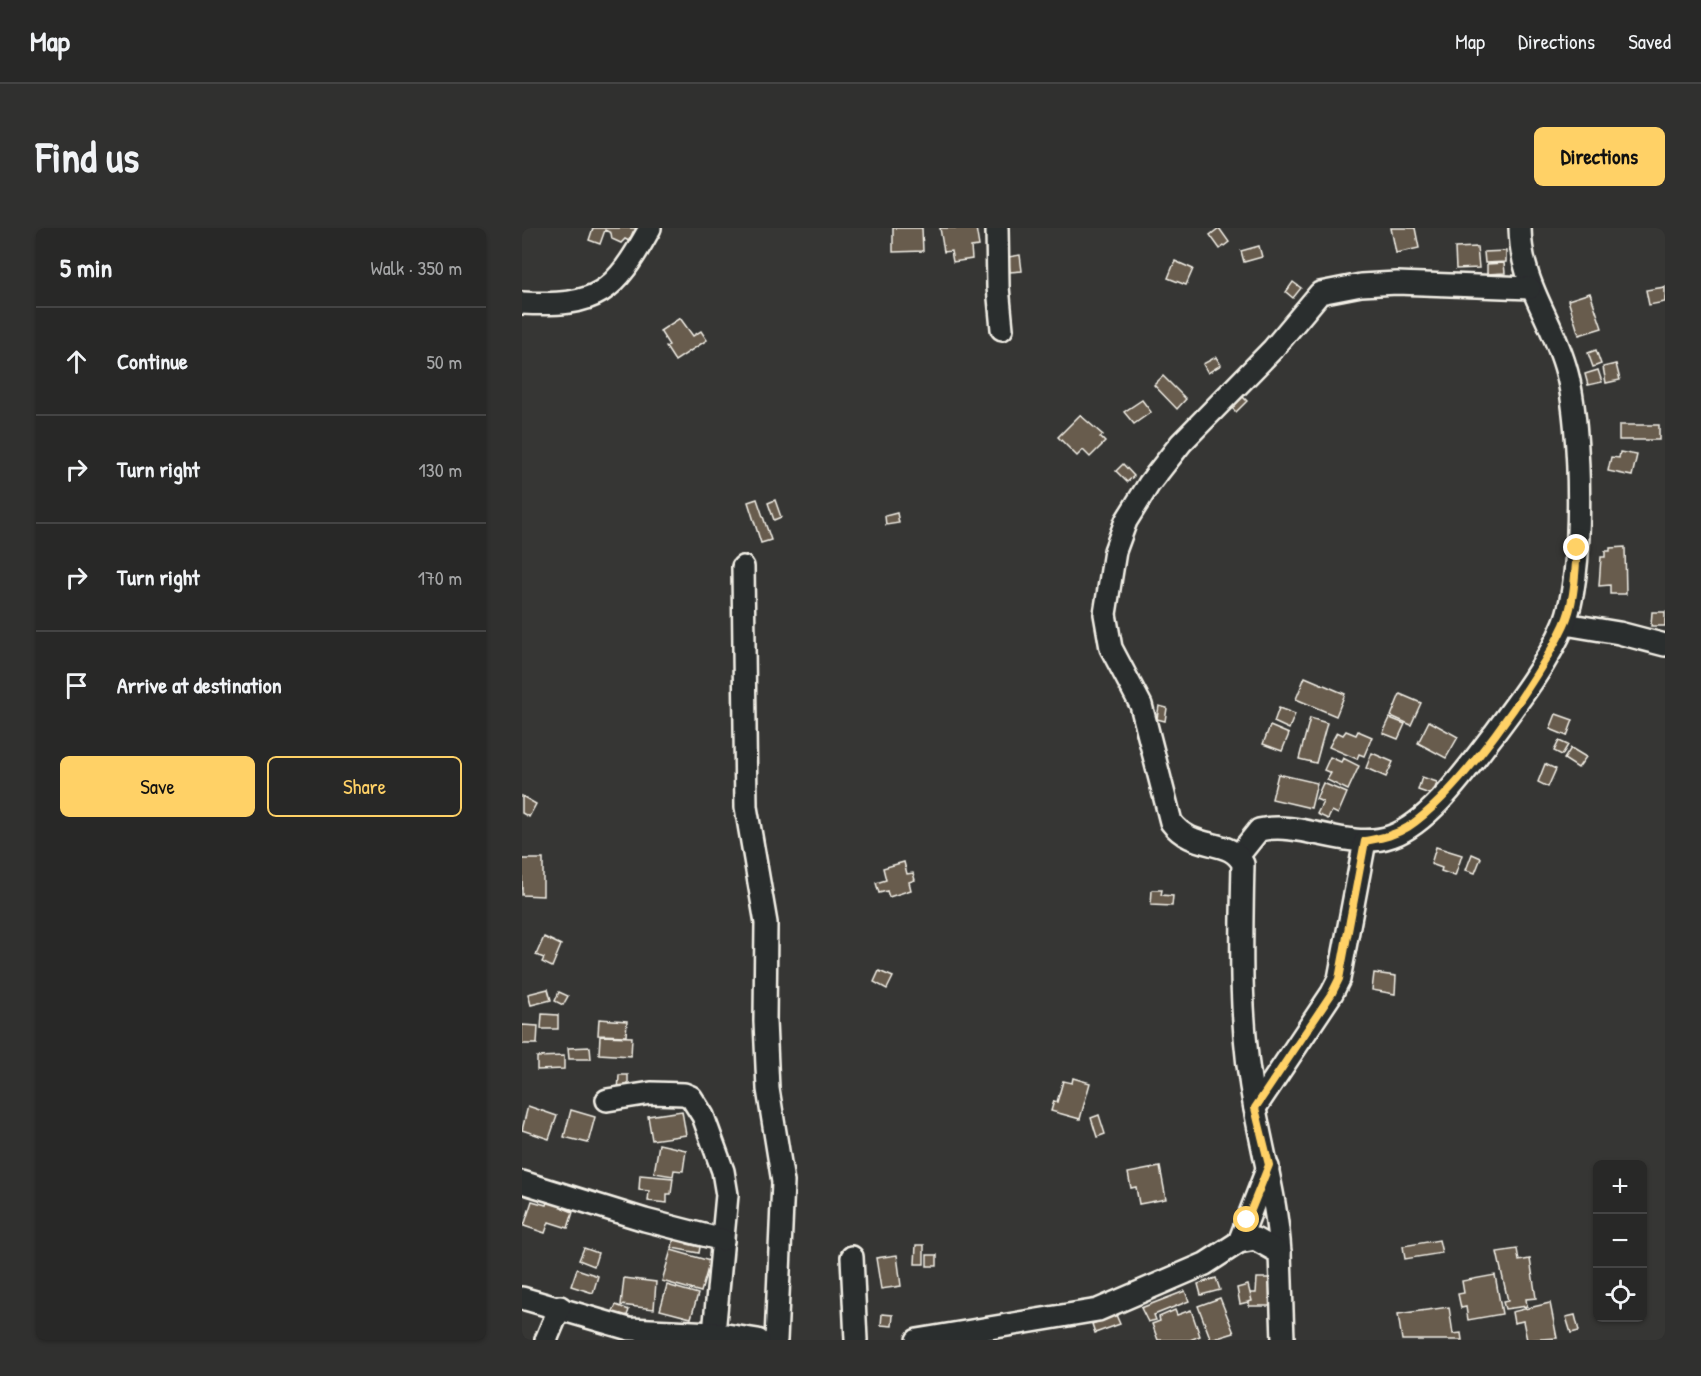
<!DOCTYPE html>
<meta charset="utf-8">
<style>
body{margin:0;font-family:"Patrick Hand",sans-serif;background:#30302f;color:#f1f3f6}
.controls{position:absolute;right:18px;bottom:18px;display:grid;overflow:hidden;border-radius:9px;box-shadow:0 2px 4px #0004}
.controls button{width:54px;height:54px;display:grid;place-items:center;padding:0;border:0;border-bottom:2px solid #444;background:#282827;color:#f1f3f6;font:30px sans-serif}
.stop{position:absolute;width:18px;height:18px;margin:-14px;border:4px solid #ffd166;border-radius:50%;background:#fff}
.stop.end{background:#ffd166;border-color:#fff;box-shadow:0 2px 6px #0008}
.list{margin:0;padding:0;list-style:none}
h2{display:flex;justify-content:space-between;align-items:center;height:78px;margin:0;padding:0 24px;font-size:26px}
h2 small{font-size:20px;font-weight:400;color:#a5a6a7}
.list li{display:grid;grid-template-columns:39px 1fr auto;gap:18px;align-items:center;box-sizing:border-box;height:108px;padding:0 24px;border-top:2px solid #444}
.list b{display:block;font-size:22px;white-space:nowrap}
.list em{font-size:20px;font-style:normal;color:#a5a6a7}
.actions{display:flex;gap:12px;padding:18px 24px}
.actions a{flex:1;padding:14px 0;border:2px solid #ffd166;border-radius:9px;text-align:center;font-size:21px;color:#ffd166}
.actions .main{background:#ffd166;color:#111}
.icon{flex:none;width:33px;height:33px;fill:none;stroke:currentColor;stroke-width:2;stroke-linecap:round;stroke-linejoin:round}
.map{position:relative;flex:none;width:1143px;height:1112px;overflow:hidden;border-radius:9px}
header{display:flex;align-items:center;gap:36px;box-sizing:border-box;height:84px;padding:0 30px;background:#282827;border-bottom:2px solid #444}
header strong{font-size:28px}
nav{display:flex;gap:33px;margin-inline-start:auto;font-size:21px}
.intro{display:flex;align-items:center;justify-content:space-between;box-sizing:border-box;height:144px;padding:0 36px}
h1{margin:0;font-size:42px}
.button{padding:15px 27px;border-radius:9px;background:#ffd166;color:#111;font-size:21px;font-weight:700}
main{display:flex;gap:36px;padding:0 36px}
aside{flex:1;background:#282827;border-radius:9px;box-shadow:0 2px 4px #0004}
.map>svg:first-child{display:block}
.building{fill:#675b4e;stroke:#f4f1e8;stroke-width:1.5}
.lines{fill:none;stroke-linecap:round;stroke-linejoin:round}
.minor-casing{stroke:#f4f1e8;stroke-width:26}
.minor{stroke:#2a2d2e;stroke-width:21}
.route{stroke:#ffd166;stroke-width:8}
</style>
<header>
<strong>Map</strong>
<nav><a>Map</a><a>Directions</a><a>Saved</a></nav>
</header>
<div class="intro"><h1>Find us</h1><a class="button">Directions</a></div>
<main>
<aside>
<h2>5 min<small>Walk · 350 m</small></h2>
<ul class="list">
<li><svg class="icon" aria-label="ahead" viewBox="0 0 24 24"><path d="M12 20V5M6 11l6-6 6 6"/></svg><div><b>Continue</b></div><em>50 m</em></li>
<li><svg class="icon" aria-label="right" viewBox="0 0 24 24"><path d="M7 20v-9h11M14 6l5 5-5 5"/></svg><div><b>Turn right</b></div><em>130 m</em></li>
<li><svg class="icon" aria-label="right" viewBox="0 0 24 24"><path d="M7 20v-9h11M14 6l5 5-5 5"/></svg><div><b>Turn right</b></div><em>170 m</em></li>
<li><svg class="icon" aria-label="arrive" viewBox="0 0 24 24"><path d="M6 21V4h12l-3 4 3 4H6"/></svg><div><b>Arrive at destination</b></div></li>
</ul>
<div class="actions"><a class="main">Save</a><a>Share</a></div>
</aside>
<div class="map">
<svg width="1143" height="1112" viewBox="0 0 1143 1112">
<rect width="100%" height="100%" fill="#363634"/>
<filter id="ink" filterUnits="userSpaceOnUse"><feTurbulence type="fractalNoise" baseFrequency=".0167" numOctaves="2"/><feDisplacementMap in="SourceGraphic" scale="12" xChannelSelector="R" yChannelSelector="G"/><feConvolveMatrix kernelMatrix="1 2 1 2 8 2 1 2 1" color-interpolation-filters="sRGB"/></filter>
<g filter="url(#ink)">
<g class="building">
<polygon points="71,0 119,0 117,6 111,4 107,13 103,11 99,15 90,11 89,5 83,2 78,16 67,12"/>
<polygon points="371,0 400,0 401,23 371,24"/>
<polygon points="418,0 454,0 457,18 449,19 450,31 431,34 429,23 422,24"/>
<polygon points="697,0 707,14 698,21 688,7"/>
<polygon points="869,0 893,0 897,20 874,25"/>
<polygon points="737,18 740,29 722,34 719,23"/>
<polygon points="955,19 957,40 934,41 933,20"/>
<polygon points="984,23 984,34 963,35 962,24"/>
<polygon points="498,27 500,43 488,44 486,29"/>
<polygon points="653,33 671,41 664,57 646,50"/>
<polygon points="982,35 983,45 965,46 965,36"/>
<polygon points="771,54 779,60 771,70 764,64"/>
<polygon points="1143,59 1143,74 1127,77 1124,62"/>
<polygon points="1068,65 1080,100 1057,107 1046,72"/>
<polygon points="158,90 171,108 179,103 185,112 153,133 144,119 147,117 138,103"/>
<polygon points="1074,122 1079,136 1071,139 1066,125"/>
<polygon points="694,129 699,137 686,145 681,136"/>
<polygon points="1094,136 1098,152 1084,155 1081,139"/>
<polygon points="1076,142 1080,154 1066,157 1063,146"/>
<polygon points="641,148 664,171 655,181 632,157"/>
<polygon points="715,163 725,173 714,184 704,174"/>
<polygon points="620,172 629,184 612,196 602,184"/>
<polygon points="558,187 581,207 578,209 583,214 568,229 561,222 555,228 536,209"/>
<rect x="1097" y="197" width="40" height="15"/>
<polygon points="1098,224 1115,227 1110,248 1086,243 1089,229 1097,230"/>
<polygon points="601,236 612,248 605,254 594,243"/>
<polygon points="235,271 249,312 239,315 226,274"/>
<polygon points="253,272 259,289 252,292 246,275"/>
<polygon points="375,285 377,295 364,297 363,288"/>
<polygon points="1103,319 1104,366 1088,366 1088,357 1077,358 1079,329 1083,329 1083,323 1088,323 1088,320"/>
<polygon points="1130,384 1143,384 1143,398 1129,398"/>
<polygon points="783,449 823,466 814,488 774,471"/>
<polygon points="878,466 899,475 889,497 869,488"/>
<polygon points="637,478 645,480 643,493 635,491"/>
<polygon points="757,480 773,486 767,501 752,494"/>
<polygon points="1034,486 1051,492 1045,508 1028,501"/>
<polygon points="788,490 805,495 794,535 777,531"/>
<polygon points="868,490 883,496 876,511 861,505"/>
<polygon points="907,493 936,509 924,530 896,515"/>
<polygon points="748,498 767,506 760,523 741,516"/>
<polygon points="824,503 834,507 836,503 850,509 842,528 837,526 835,531 807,519 815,504 821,507"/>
<polygon points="1037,513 1046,517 1040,527 1032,523"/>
<polygon points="1049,520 1064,529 1056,540 1042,531"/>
<polygon points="850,525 871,534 864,549 844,540"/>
<polygon points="808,529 819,534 821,530 837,538 826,562 805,552 809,545 802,542"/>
<polygon points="1023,536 1034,541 1026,559 1016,554"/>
<polygon points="756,546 795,555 789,580 750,571"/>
<polygon points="900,549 915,554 911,567 896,562"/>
<polygon points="801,555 825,565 816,586 810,583 806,591 795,586 801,574 794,571"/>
<polygon points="0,568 14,576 7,589 0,585"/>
<polygon points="914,619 940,627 933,648 919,643 920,640 909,636"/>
<polygon points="950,626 959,630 953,645 944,642"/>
<polygon points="0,631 21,631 21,668 0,667"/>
<polygon points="382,634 385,646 391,645 393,652 387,654 389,662 367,669 365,663 357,665 354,655 364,652 361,640"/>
<polygon points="630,662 640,662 639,667 651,668 650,678 629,677"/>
<polygon points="22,709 39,717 30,739 20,734 22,730 14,727"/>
<polygon points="357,743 371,749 365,761 352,754"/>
<polygon points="852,745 874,748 873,766 850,762"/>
<polygon points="26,761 29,772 9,777 6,766"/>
<polygon points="37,764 46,768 41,777 33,773"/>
<polygon points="20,786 36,787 36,801 19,801"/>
<polygon points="77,791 105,793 104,808 76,807"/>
<polygon points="0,797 16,798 15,816 0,816"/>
<polygon points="78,808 110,809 109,828 77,826"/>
<polygon points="68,819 69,831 47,831 46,820"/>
<polygon points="42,828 42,841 15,842 15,829"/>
<polygon points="97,847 106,847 106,865 96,865"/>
<polygon points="551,850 568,855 558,891 529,883 532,873 535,874 541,853 550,855"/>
<polygon points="6,878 35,888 27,911 0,902"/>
<polygon points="49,882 73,889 66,915 42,909"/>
<polygon points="160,883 164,907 130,912 126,888"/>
<polygon points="577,887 583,906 575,909 569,890"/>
<polygon points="137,916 164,922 161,943 152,942 151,948 132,945"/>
<polygon points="638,939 644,971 617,976 614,959 609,960 606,945"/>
<polygon points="118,947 151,950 149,966 145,966 145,975 126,973 127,963 117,962"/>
<polygon points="26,971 42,976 41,980 51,984 46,1000 27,994 23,1005 2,998 10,973 24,977"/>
<polygon points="152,1008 166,1011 165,1016 178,1019 177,1025 150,1020"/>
<polygon points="917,1012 920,1025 883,1031 881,1018"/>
<polygon points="394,1017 402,1017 402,1036 393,1036"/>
<polygon points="62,1020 76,1025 72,1038 57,1032"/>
<polygon points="995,1021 997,1033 1008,1031 1014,1070 1004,1071 1005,1078 983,1081 981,1074 986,1073 975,1024"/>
<polygon points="149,1022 188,1033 179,1064 140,1053"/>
<polygon points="375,1027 379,1058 359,1061 354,1030"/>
<rect x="405" y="1027" width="10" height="11"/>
<polygon points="55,1041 76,1048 71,1065 49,1058"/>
<polygon points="973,1047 980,1086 946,1092 944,1079 939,1080 936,1066 942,1065 940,1053"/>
<polygon points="102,1050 134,1054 132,1081 99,1077"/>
<polygon points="694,1050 698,1062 679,1067 676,1056"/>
<polygon points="735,1050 751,1050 750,1078 727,1078 727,1065 734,1065"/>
<polygon points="145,1057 176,1066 169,1090 138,1082"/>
<polygon points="726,1057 730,1073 718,1076 715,1060"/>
<polygon points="663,1063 667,1073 632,1087 634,1092 626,1094 619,1080"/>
<polygon points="698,1070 712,1105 689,1112 676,1078"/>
<polygon points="1028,1075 1035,1110 1005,1112 1001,1093 992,1095 990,1084"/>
<polygon points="94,1077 107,1082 104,1090 90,1085"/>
<polygon points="927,1079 931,1106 939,1105 940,1112 880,1112 876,1086"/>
<polygon points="653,1082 655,1087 669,1082 678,1108 668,1112 636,1112 630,1096 638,1093 637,1089"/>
<polygon points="360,1086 371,1087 370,1098 359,1097"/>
<polygon points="594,1087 598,1096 573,1105 570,1096"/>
<polygon points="1053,1087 1057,1103 1049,1105 1044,1089"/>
</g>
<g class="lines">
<g class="minor-casing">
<g id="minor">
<polyline points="475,0 476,59 480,101"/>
<path d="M0,75C76,79 92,65 128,0"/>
<polyline points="221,339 224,579 244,695 243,793 246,861 261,954 254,1112"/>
<polyline points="1043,396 1097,405 1143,417"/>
<path d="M717,627L737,602C781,592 826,624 870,608C909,594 947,538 972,506C996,474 1027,433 1042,396C1063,346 1059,197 1045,145C1031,90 999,60 998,0"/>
<polyline points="85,872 129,865 162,866 169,869 181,888 201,943 205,967 192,1105"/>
<polyline points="733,880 810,765 817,751 843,613"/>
<polyline points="0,954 123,992 201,1012"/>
<polyline points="717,1014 746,939"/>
<path d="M758,1025C755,975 742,930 733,881C717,801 719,718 721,636C709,609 671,624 649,594L619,477L589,420L583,386L593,323L604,293L627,256L659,215L751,121L798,65L839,57L875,55L1008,60"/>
<polyline points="330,1029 334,1112"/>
<polyline points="0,1070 107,1101 192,1105 236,1112"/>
<polyline points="24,1112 38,1079"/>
<polyline points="395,1112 576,1082 683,1036 717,1014 733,1011 758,1025 761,1112"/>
</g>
</g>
<use href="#minor" class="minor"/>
</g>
</g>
<g class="lines" filter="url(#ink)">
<path class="route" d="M725,992L747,937L733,880L810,765L817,751L843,613C858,610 872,608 886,599C937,565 1016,453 1042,397C1053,374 1053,345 1055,320"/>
</g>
</svg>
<div class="controls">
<button>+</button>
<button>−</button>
<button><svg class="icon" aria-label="locate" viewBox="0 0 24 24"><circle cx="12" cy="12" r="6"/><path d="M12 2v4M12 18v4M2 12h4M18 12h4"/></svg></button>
</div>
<div class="stop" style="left:725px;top:992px"></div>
<div class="stop end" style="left:1055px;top:320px"></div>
</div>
</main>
